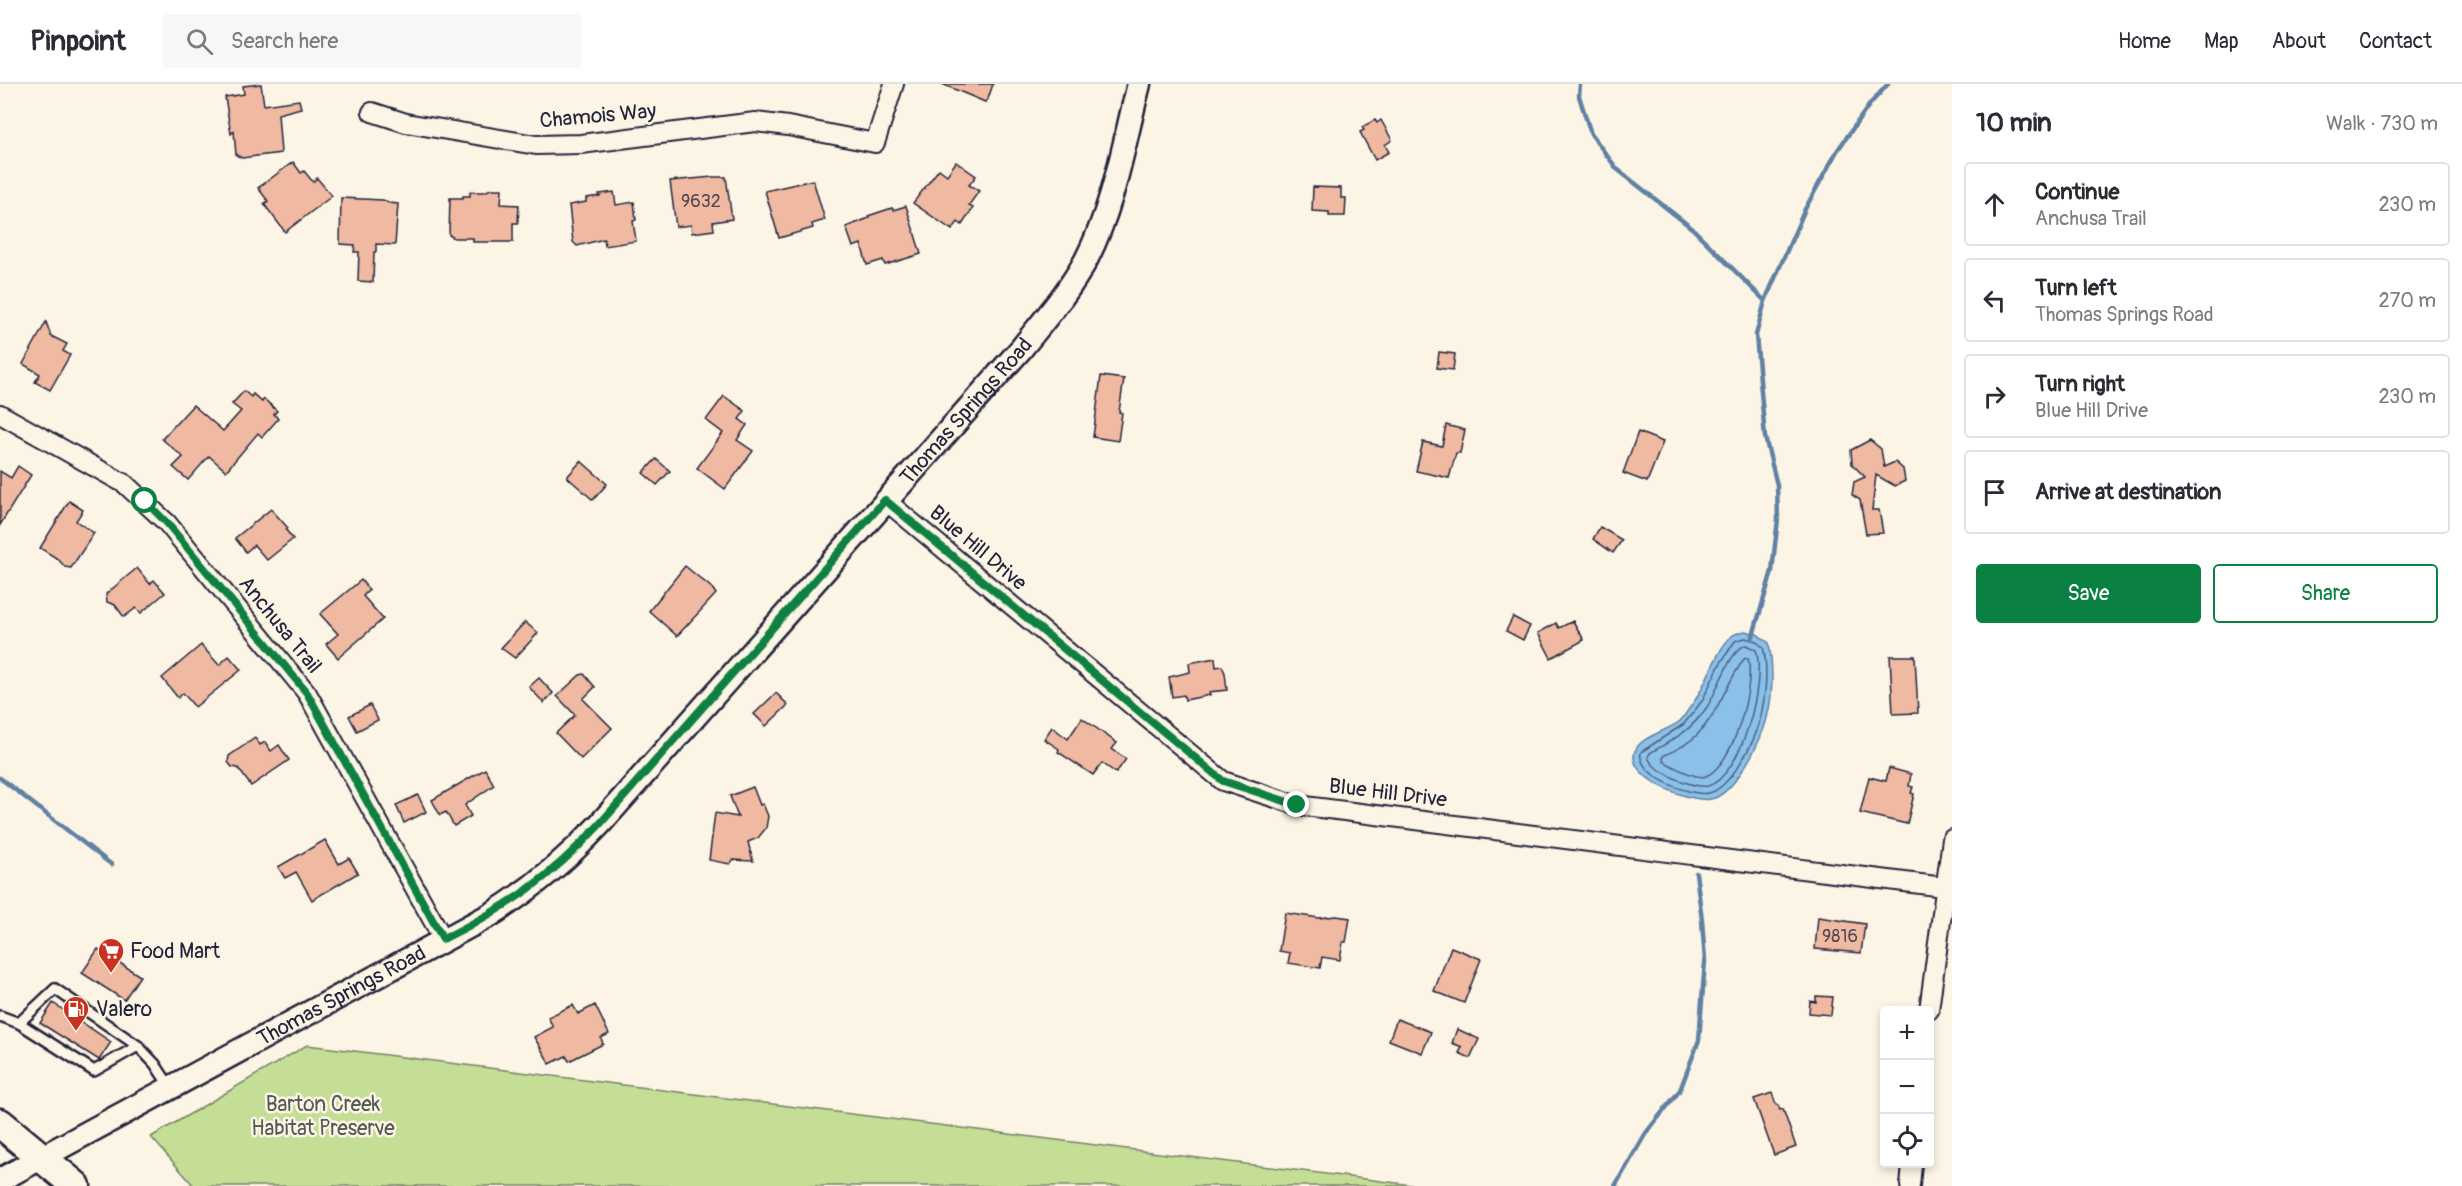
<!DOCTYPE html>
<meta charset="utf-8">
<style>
body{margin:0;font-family:Pangolin,sans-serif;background:#f7f7f7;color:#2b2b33}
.controls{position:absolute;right:18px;bottom:18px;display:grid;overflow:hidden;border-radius:6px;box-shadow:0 3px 9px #0003}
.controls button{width:54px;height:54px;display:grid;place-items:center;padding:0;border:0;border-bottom:2px solid #e1e1e2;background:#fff;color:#2b2b33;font:30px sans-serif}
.stop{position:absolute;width:18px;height:18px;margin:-14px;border:4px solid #0b8043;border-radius:50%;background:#fff}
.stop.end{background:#0b8043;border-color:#fff;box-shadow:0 2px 6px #0008}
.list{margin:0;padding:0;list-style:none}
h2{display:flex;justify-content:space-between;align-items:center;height:78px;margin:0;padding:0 24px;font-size:26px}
h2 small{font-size:20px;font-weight:400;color:#7c7c81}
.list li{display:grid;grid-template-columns:39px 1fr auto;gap:18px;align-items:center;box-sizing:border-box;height:84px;margin:0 12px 12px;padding:0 12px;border:2px solid #e1e1e2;border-radius:6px}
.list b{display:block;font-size:22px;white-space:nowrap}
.list p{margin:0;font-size:20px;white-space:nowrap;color:#7c7c81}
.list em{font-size:20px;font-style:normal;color:#7c7c81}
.actions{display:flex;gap:12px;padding:18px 24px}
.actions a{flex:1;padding:14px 0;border:2px solid #0b8043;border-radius:6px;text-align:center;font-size:21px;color:#0b8043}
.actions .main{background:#0b8043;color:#fff}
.icon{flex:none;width:33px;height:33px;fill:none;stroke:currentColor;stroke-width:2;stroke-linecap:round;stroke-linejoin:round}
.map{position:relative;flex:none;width:1952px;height:1102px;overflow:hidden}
header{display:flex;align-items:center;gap:36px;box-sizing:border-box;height:84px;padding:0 30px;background:#fff;border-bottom:2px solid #e1e1e2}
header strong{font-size:28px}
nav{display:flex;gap:33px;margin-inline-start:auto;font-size:21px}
.search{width:420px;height:54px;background:#f7f7f7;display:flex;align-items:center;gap:15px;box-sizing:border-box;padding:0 21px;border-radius:6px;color:#7c7c81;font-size:22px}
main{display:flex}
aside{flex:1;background:#fff}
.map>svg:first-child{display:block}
.green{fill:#c5de95;stroke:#748068;stroke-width:1.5}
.water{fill:#8bc0e8;stroke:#6181a3;stroke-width:1.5}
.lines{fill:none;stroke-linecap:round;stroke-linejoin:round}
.shore{stroke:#4c6180;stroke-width:1.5}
.stream{stroke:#6181a3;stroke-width:4.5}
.building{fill:#efb9a2;stroke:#22223b;stroke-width:1.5}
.service-casing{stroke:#22223b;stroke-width:14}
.minor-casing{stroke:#22223b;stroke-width:22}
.tertiary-casing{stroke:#22223b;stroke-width:27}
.primary-casing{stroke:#22223b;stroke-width:33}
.service{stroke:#fcf5e5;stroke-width:9}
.minor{stroke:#fcf5e5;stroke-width:18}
.tertiary{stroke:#fcf5e5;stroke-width:22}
.primary{stroke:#fcf5e5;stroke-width:28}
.route{stroke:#0b8043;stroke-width:8}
.labels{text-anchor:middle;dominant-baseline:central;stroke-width:5;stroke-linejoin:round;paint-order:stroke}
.number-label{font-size:18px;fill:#554855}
.street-label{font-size:21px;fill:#22223b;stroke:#fcf5e5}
.poi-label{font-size:21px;fill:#22223b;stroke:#fcf5e5;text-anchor:start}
.park-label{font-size:21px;fill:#535a56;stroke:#fcf5e5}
</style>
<header>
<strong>Pinpoint</strong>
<div class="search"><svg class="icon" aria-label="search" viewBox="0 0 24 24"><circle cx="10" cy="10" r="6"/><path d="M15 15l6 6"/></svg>Search here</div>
<nav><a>Home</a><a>Map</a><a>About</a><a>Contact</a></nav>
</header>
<main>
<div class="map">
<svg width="1952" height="1102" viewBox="0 0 1952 1102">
<rect width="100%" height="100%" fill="#fcf5e5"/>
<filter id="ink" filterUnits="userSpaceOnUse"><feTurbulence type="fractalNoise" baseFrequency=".0167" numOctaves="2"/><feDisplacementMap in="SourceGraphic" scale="12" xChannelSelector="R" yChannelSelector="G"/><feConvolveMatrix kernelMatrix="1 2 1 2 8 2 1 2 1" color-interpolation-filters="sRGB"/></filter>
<g filter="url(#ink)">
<polygon class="green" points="307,961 1420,1102 194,1102 151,1053"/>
<path class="water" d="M1745,547L1757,550L1769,559C1774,586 1773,618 1764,644C1757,664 1733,711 1711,715C1691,719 1625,694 1635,667C1641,652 1668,647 1680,637C1684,633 1687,627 1691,622C1705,605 1716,565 1732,552C1735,549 1741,548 1745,547Z"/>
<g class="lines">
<g class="shore">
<path d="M1745,554L1754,556L1763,563C1769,588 1765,616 1759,640C1754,659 1729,705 1709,709C1690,713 1636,691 1641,668L1684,640L1702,617L1720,580L1735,557Z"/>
<path d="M1746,561L1756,566C1766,597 1742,692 1708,702C1698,704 1681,697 1672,693C1663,687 1652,684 1648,673L1650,669C1674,655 1691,647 1707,623C1717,609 1729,566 1746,561Z"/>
<path d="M1748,574C1755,601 1734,681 1706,692C1696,696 1672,682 1663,677V672C1674,667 1687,661 1696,652C1718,630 1726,600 1744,575Z"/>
</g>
<g class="stream">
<polyline points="1580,0 1579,12 1591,50 1617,85 1693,145 1765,217"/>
<polyline points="1752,555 1772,487 1778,435 1777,401 1765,353 1756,251 1765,217 1805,125 1837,67 1870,20 1888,0"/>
<polyline points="0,694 112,781"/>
<polyline points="1615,1102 1646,1049 1680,1006 1699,956 1705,877 1702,836 1696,789"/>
</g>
</g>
<g class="building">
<polygon points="261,0 264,21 299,16 301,24 278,30 281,69 242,74 236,71 234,47 231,50 225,13 244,10 243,2"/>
<polygon points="942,0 993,0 988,15 985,18"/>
<polygon points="1375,36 1377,39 1381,36 1392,56 1385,61 1389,68 1375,76 1360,48 1364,46 1362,43"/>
<polygon points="293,78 301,89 304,87 313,98 317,94 332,112 285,148 264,120 268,117 258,104"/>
<polygon points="956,78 976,92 969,101 979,107 969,121 973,124 962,141 958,138 952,146 913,119 939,85 947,91"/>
<polygon points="713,93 726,93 732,135 713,138 714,146 692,149 691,141 676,143 670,97"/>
<polygon points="813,96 825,136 812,140 813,144 779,154 765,107"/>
<polygon points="1313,103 1341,104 1341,114 1346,114 1345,132 1329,132 1329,128 1312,127"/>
<polygon points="491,105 502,105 501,120 519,121 518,139 513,139 513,158 473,158 473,154 454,154 449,151 450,114 463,114 463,112 470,112 470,108 484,108"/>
<polygon points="614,108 616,121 634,118 636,136 633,137 636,157 605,162 604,155 577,162 573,158 569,121 586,118 586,114 600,112 599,110"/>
<polygon points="341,114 383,116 389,119 398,120 395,161 376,160 376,168 374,168 373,198 358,197 359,168 354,168 355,161 340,160"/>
<polygon points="906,122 921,170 885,181 883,176 867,181 861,160 853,163 846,143 869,134 868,132 892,124 893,126"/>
<polygon points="46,238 51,252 67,260 63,267 70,271 50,306 35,298 40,290 23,280"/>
<polygon points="1439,268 1455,270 1453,286 1437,284"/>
<polygon points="1101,292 1124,295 1119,328 1122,329 1118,357 1093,353"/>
<polygon points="244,307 251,313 253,310 262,318 264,315 277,327 274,330 278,335 262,353 258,349 226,387 209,372 188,396 173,383 183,373 162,355 193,321 223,347 241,327 232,320"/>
<polygon points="724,312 745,327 739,335 747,341 737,356 753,367 725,405 697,384 723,349 706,336"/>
<polygon points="1446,341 1465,346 1460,369 1456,369 1449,394 1416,387 1423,358 1442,362"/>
<polygon points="1638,348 1663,358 1647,398 1623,389"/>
<polygon points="1870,356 1881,365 1884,383 1895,378 1903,385 1905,397 1895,402 1876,391 1872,426 1879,426 1883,449 1866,450 1860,416 1852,411 1854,398 1865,393 1852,380 1851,366"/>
<polygon points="656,375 670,387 657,401 643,389"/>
<polygon points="581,377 607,400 593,416 567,393"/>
<polygon points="18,382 31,391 0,441 0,387 11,394"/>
<polygon points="69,417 83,426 76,437 94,449 71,484 65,483 58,475 40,464"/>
<polygon points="271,425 288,444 286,446 293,455 267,476 254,461 246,468 235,454"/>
<polygon points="1600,443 1622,456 1613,469 1593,455"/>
<polygon points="685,482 712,504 716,510 677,552 649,527"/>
<polygon points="137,484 150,500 154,496 165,509 141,529 136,524 124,533 115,521 107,518 106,510"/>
<polygon points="361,496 369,506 363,512 383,535 338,574 326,560 338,550 320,530"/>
<polygon points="1513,533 1530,542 1523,556 1506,547"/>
<polygon points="1573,537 1584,556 1551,574 1538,549 1556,539 1559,544"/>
<polygon points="525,538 538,549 515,574 501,564"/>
<polygon points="201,561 219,581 229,572 241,586 195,623 183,609 178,614 162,594"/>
<polygon points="1890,572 1915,572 1918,629 1893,630"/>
<polygon points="1215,574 1216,583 1222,582 1225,589 1227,606 1209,608 1210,611 1185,616 1184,611 1172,613 1169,593 1190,588 1189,579"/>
<polygon points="584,590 595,603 583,615 612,644 581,675 556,649 575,631 557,612 580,591"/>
<polygon points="539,594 553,609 544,619 529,603"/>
<polygon points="776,609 788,621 766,642 754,630"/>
<polygon points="370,621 378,636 357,647 349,632"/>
<polygon points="1082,634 1117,659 1112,665 1126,675 1116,689 1102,679 1093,691 1058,668 1059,665 1044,655 1052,643 1068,655"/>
<polygon points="255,654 260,661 265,658 271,667 279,661 289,676 251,702 238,684 232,683 228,678 229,672"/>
<polygon points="1889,684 1911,690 1909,702 1913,703 1911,709 1914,710 1907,740 1860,729 1869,693 1886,697"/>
<polygon points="485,685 494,701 465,721 471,732 454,742 446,728 440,731 432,716"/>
<polygon points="753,703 760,721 763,720 768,732 766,744 758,754 748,758 753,777 733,776 730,780 709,776 715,729 738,733 730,712"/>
<polygon points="418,711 426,728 404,739 396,721"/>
<polygon points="325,756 339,780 349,774 358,789 312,816 296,788 285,794 278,783"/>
<polygon points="1285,829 1319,834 1336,832 1350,834 1346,858 1343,858 1340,876 1322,873 1320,884 1288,879 1290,869 1279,867"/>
<polygon points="1818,833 1865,840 1861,869 1815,865"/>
<polygon points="1451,863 1481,875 1464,919 1434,907"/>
<polygon points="98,865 140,892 124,916 82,889"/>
<polygon points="1816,912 1833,913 1831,931 1809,929 1810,917 1816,918"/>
<polygon points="53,919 111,958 99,976 40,939"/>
<polygon points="573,921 578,930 595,921 609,950 601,954 603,960 569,977 566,972 550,980 534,953 553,943 548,933"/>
<polygon points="1397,935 1431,948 1422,969 1389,956"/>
<polygon points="1457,945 1479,955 1470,974 1459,969 1462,963 1452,959"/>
<polygon points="1772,1009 1776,1021 1778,1021 1780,1026 1783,1025 1796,1063 1774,1071 1754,1015"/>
</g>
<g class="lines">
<g class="service-casing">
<g id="service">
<polyline points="0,932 19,939 55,905 138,962 155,980 170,1003"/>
<polyline points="19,939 94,987 138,962"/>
</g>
</g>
<g class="minor-casing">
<g id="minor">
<polyline points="372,28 406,39 536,61 581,60 755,38 788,42 875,59 894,0"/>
<polyline points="0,330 125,400 167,439 307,609 443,855"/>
<polyline points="885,416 1223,697 1297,721 1952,804"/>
<polyline points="1929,926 1952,755"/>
<polyline points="1910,1102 1912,1080"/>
</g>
</g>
<g class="tertiary-casing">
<g id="tertiary">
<path id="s1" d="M0,1096L492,830C533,804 566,776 599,741L1021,265C1044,236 1068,209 1086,176C1114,122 1124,58 1139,0"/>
</g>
</g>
<g class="primary-casing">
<polyline id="primary" points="0,1039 76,1102"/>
</g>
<use href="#service" class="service"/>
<use href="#minor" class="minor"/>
<use href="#tertiary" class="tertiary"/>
<use href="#primary" class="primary"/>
</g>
</g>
<g class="lines" filter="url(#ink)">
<path class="route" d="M145,417L167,439L307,609L443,855C509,822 548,796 599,741L885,416L1223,697L1297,721"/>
</g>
<defs>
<g id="supermarket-pin" transform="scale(1.35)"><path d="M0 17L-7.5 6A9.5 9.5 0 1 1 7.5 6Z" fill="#c8321e" stroke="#fcf5e5"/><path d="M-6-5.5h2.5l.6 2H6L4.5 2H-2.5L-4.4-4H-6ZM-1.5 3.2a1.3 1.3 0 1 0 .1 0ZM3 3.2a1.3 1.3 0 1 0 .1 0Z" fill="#fff"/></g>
<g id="fuel-pin" transform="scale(1.35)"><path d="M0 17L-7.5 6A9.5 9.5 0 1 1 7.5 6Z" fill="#c8321e" stroke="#fcf5e5"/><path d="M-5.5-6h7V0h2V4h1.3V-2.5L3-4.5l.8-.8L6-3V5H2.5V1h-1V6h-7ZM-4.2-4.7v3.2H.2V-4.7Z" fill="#fff"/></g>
</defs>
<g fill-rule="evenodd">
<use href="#supermarket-pin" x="111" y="867"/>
<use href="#fuel-pin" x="76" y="925"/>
</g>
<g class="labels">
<g class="number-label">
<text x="701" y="117">9632</text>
<text x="1840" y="852">9816</text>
</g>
<g class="street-label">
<text transform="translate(598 32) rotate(-5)">Chamois Way</text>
<text stroke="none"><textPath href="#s1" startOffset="1252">Thomas Springs Road</textPath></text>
<text transform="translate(978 464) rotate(40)">Blue Hill Drive</text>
<text transform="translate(280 541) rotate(51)">Anchusa Trail</text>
<text transform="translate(1388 709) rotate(7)">Blue Hill Drive</text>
<text stroke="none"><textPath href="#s1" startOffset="388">Thomas Springs Road</textPath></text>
</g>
<g class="poi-label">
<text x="130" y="867">Food Mart</text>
<text x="96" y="925">Valero</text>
</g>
<g class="park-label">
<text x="323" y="1020">Barton Creek<tspan x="323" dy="24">Habitat Preserve</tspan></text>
</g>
</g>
</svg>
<div class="controls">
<button>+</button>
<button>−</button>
<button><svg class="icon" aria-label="locate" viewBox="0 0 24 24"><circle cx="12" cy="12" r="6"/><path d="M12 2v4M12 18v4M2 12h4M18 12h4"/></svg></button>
</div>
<div class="stop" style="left:145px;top:417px"></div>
<div class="stop end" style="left:1297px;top:721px"></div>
</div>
<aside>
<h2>10 min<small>Walk · 730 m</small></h2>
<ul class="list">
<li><svg class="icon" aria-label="ahead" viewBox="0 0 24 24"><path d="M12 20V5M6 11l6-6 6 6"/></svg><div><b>Continue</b><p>Anchusa Trail</p></div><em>230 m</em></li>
<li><svg class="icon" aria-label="left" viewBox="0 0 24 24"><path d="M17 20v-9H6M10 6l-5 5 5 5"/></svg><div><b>Turn left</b><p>Thomas Springs Road</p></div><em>270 m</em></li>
<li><svg class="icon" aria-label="right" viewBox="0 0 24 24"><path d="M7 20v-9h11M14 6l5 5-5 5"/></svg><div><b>Turn right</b><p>Blue Hill Drive</p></div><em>230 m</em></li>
<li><svg class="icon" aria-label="arrive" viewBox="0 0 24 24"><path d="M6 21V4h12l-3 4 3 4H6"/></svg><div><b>Arrive at destination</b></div></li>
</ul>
<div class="actions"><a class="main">Save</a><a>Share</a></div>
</aside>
</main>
